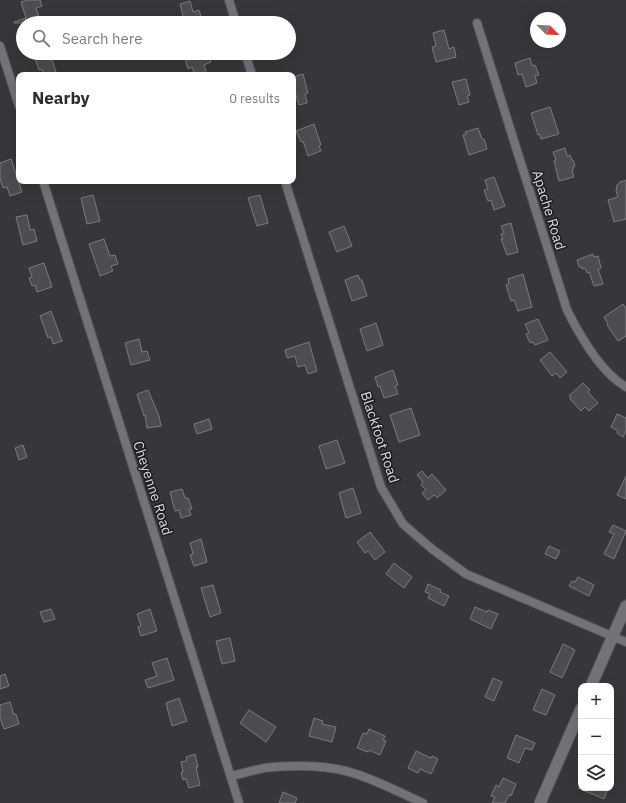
<!DOCTYPE html>
<meta charset="utf-8">
<style>
body{margin:0;font-family:"IBM Plex Sans",sans-serif;background:#f2f2f3;color:#2b2b33}
.controls{position:absolute;right:12px;bottom:12px;display:grid;overflow:hidden;border-radius:8px;box-shadow:0 4px 16px #0002}
.controls button{width:36px;height:36px;display:grid;place-items:center;padding:0;border:0;border-bottom:1px solid #e1e1e2;background:#fff;color:#2b2b33;font:20px sans-serif}
.compass{position:absolute;left:530px;top:12px;width:36px;height:36px;border-radius:50%;background:#fff;box-shadow:0 4px 16px #0002;rotate:114deg}
.list{margin:0;padding:0;list-style:none}
h2{display:flex;justify-content:space-between;align-items:center;height:52px;margin:0;padding:0 16px;font-size:17px}
h2 small{font-size:13px;font-weight:400;color:#7c7c81}
.icon{flex:none;width:22px;height:22px;fill:none;stroke:currentColor;stroke-width:2;stroke-linecap:round;stroke-linejoin:round}
.map{position:relative;flex:none;width:626px;height:803px;overflow:hidden}
.search{position:absolute;background:#fff;box-shadow:0 4px 16px #0002;left:16px;top:16px;width:280px;height:44px;display:flex;align-items:center;gap:10px;box-sizing:border-box;padding:0 14px;border-radius:22px;color:#7c7c81;font-size:15px}
.panel{position:absolute;background:#fff;box-shadow:0 4px 16px #0002;left:16px;top:72px;width:280px;height:112px;border-radius:8px}
.map>svg:first-child{display:block}
.building{fill:#4c4c51;stroke:#7a7a80}
.lines{fill:none;stroke-linecap:round;stroke-linejoin:round}
.minor-casing{stroke:#525257;stroke-width:10}
.secondary-casing{stroke:#525257;stroke-width:13}
.minor{stroke:#727278;stroke-width:8}
.secondary{stroke:#727278;stroke-width:11}
.labels{text-anchor:middle;dominant-baseline:central;stroke-width:3;stroke-linejoin:round;paint-order:stroke}
.street-label{font-size:14px;fill:#dadbde;stroke:#1e1e20}
</style>
<div class="map">
<svg width="626" height="803" viewBox="0 0 626 803">
<rect width="100%" height="100%" fill="#36363b"/>
<g class="building">
<polygon points="28,0 40,0 42,6 36,8 41,23 14,23 14,22 26,18 21,2"/>
<polygon points="190,1 193,12 199,10 203,23 185,23 180,4"/>
<polygon points="444,30 449,49 454,47 456,57 436,62 432,47 436,46 433,33"/>
<polygon points="33,53 50,53 56,72 44,75 42,69 39,70"/>
<polygon points="208,53 211,62 204,65 207,75 195,75 192,67 188,69 185,59"/>
<polygon points="530,58 532,66 535,65 539,75 535,76 537,83 526,87 522,74 518,75 515,63"/>
<polygon points="303,74 308,93 305,94 307,103 299,105 293,85 293,77"/>
<polygon points="466,79 470,95 467,96 469,102 459,105 452,82"/>
<polygon points="550,107 559,134 541,139 540,134 538,135 531,113"/>
<polygon points="314,124 321,145 319,146 321,151 308,156 303,141 301,142 296,131"/>
<polygon points="478,128 482,139 484,139 487,149 469,155 463,135 466,134 465,132"/>
<polygon points="565,148 567,156 570,155 572,160 573,160 575,166 573,167 573,170 572,170 574,177 559,181 554,161 556,160 553,152"/>
<polygon points="11,159 22,192 10,196 7,187 3,188 0,179 0,163"/>
<polygon points="494,177 505,206 494,210 491,200 488,201 484,190 488,189 485,180"/>
<polygon points="626,180 626,219 614,222 608,200 618,197 616,191 617,185 620,182"/>
<polygon points="93,195 100,221 87,224 81,198"/>
<polygon points="260,195 268,223 257,226 248,198"/>
<polygon points="27,215 30,230 34,229 37,241 23,245 16,217"/>
<polygon points="511,223 518,252 507,255 501,239 503,239 501,234 504,233 501,226"/>
<polygon points="344,226 352,246 337,252 329,232"/>
<polygon points="104,239 110,256 115,255 118,264 111,266 113,271 100,276 89,244"/>
<polygon points="593,254 594,257 598,256 601,268 598,269 603,284 594,286 589,272 587,273 585,268 582,269 582,267 579,267 577,260"/>
<polygon points="44,263 52,287 37,292 35,285 32,286 29,278 32,277 29,268"/>
<polygon points="523,274 532,307 518,311 514,300 511,301 506,285 509,284 508,279"/>
<polygon points="358,275 360,280 362,280 367,296 352,301 345,280"/>
<polygon points="623,304 626,309 626,336 618,341 607,325 608,324 604,317"/>
<polygon points="51,311 62,341 53,344 51,337 48,338 40,316"/>
<polygon points="538,319 548,340 535,345 533,342 530,343 526,334 529,333 525,324"/>
<polygon points="376,323 383,345 367,351 360,329"/>
<polygon points="139,339 142,352 147,351 150,360 131,365 125,343"/>
<polygon points="309,342 317,371 308,374 305,365 298,367 295,356 287,358 285,350"/>
<polygon points="550,352 567,372 560,378 556,373 552,376 540,360"/>
<polygon points="393,370 398,385 395,386 398,394 384,398 380,386 378,387 375,377"/>
<polygon points="583,383 590,390 588,392 598,403 589,411 585,407 581,411 570,399 571,398 569,396"/>
<polygon points="148,390 159,416 161,426 147,428 145,415 144,416 137,394"/>
<polygon points="411,408 420,435 399,442 390,415"/>
<polygon points="617,414 626,418 626,431 623,437 617,433 618,431 611,427"/>
<polygon points="209,419 212,429 197,434 194,424"/>
<polygon points="337,440 345,463 326,469 319,446"/>
<polygon points="23,445 27,457 19,460 15,448"/>
<polygon points="422,471 428,478 432,474 446,490 437,498 434,495 428,500 422,493 426,490 421,485 423,482 417,475"/>
<polygon points="626,476 626,499 617,495"/>
<polygon points="353,488 361,513 346,518 339,493"/>
<polygon points="182,489 185,498 188,498 192,509 189,509 191,515 181,518 179,510 175,511 170,492"/>
<polygon points="613,525 626,531 614,559 604,554 614,534 609,532"/>
<polygon points="370,532 385,552 375,560 368,551 365,553 357,542"/>
<polygon points="201,539 207,562 194,566 190,555 193,554 190,543"/>
<polygon points="549,546 560,551 556,559 545,554"/>
<polygon points="394,563 412,577 404,588 386,574"/>
<polygon points="578,577 594,585 589,596 569,586 572,581 575,582"/>
<polygon points="428,584 441,590 440,592 449,596 444,606 428,598 430,594 425,592"/>
<polygon points="213,585 221,613 210,617 201,588"/>
<polygon points="475,607 487,612 488,610 498,614 491,629 470,619"/>
<polygon points="51,609 55,619 44,622 40,612"/>
<polygon points="150,609 157,631 141,636 138,627 141,626 137,614"/>
<polygon points="230,638 235,661 222,664 216,641"/>
<polygon points="563,644 575,650 562,678 550,672"/>
<polygon points="167,658 174,680 148,688 145,680 157,676 152,663"/>
<polygon points="5,674 9,686 0,689 0,676"/>
<polygon points="493,678 502,682 494,701 485,697"/>
<polygon points="542,689 555,695 546,715 533,710"/>
<polygon points="179,698 187,721 172,726 166,703"/>
<polygon points="10,702 14,715 16,714 19,724 4,729 0,718 0,705"/>
<polygon points="249,710 276,727 266,742 240,723"/>
<polygon points="314,718 323,721 322,724 336,727 332,742 309,736"/>
<polygon points="369,729 385,736 383,740 386,741 380,755 369,750 368,752 357,748 363,733 367,734"/>
<polygon points="516,735 535,743 532,750 525,748 519,763 507,758"/>
<polygon points="416,751 431,758 432,756 438,759 431,774 420,769 418,773 408,768"/>
<polygon points="195,754 198,767 196,767 200,785 189,788 186,779 183,780 181,772 183,772 181,762 187,761 186,757"/>
<polygon points="503,778 516,784 511,796 509,795 505,803 492,803 495,797 491,796 496,785 499,787"/>
<polygon points="578,788 600,788 607,791 604,799"/>
<polygon points="283,792 297,798 295,803 279,803"/>
</g>
<g class="lines">
<g class="minor-casing">
<g id="minor">
<polyline points="229,0 236,23"/>
<path d="M477,23L567,310C580,336 600,372 626,387"/>
<polyline points="0,46 19,106"/>
<polyline points="245,53 252,75"/>
<polyline points="43,181 239,803"/>
<polyline points="285,181 381,487 403,524 432,549 466,574 626,642"/>
<path d="M231,776C245,773 259,768 273,767C298,765 322,765 346,771C373,778 398,792 423,803"/>
</g>
</g>
<g class="secondary-casing">
<g id="secondary">
<polyline points="591,686 626,606"/>
<polyline points="540,803 581,709"/>
</g>
</g>
<use href="#minor" class="minor"/>
<use href="#secondary" class="secondary"/>
</g>
<g class="labels">
<g class="street-label">
<text transform="translate(549 210) rotate(73)">Apache Road</text>
<text transform="translate(380 437) rotate(72)">Blackfoot Road</text>
<text transform="translate(153 488) rotate(72)">Cheyenne Road</text>
</g>
</g>
</svg>
<div class="controls">
<button>+</button>
<button>−</button>
<button><svg class="icon" aria-label="layers" viewBox="0 0 24 24"><path d="M12 4l9 5-9 5-9-5zM3 14l9 5 9-5"/></svg></button>
</div>
<svg class="compass" viewBox="-18 -18 36 36"><path d="M0-13l5 13h-10z" fill="#e53935"/><path d="M0 13l5-13h-10z" fill="#7c7c81"/></svg>
<div class="search"><svg class="icon" aria-label="search" viewBox="0 0 24 24"><circle cx="10" cy="10" r="6"/><path d="M15 15l6 6"/></svg>Search here</div>
<section class="panel">
<h2>Nearby<small>0 results</small></h2>
<ul class="list">
</ul>
</section>
</div>
